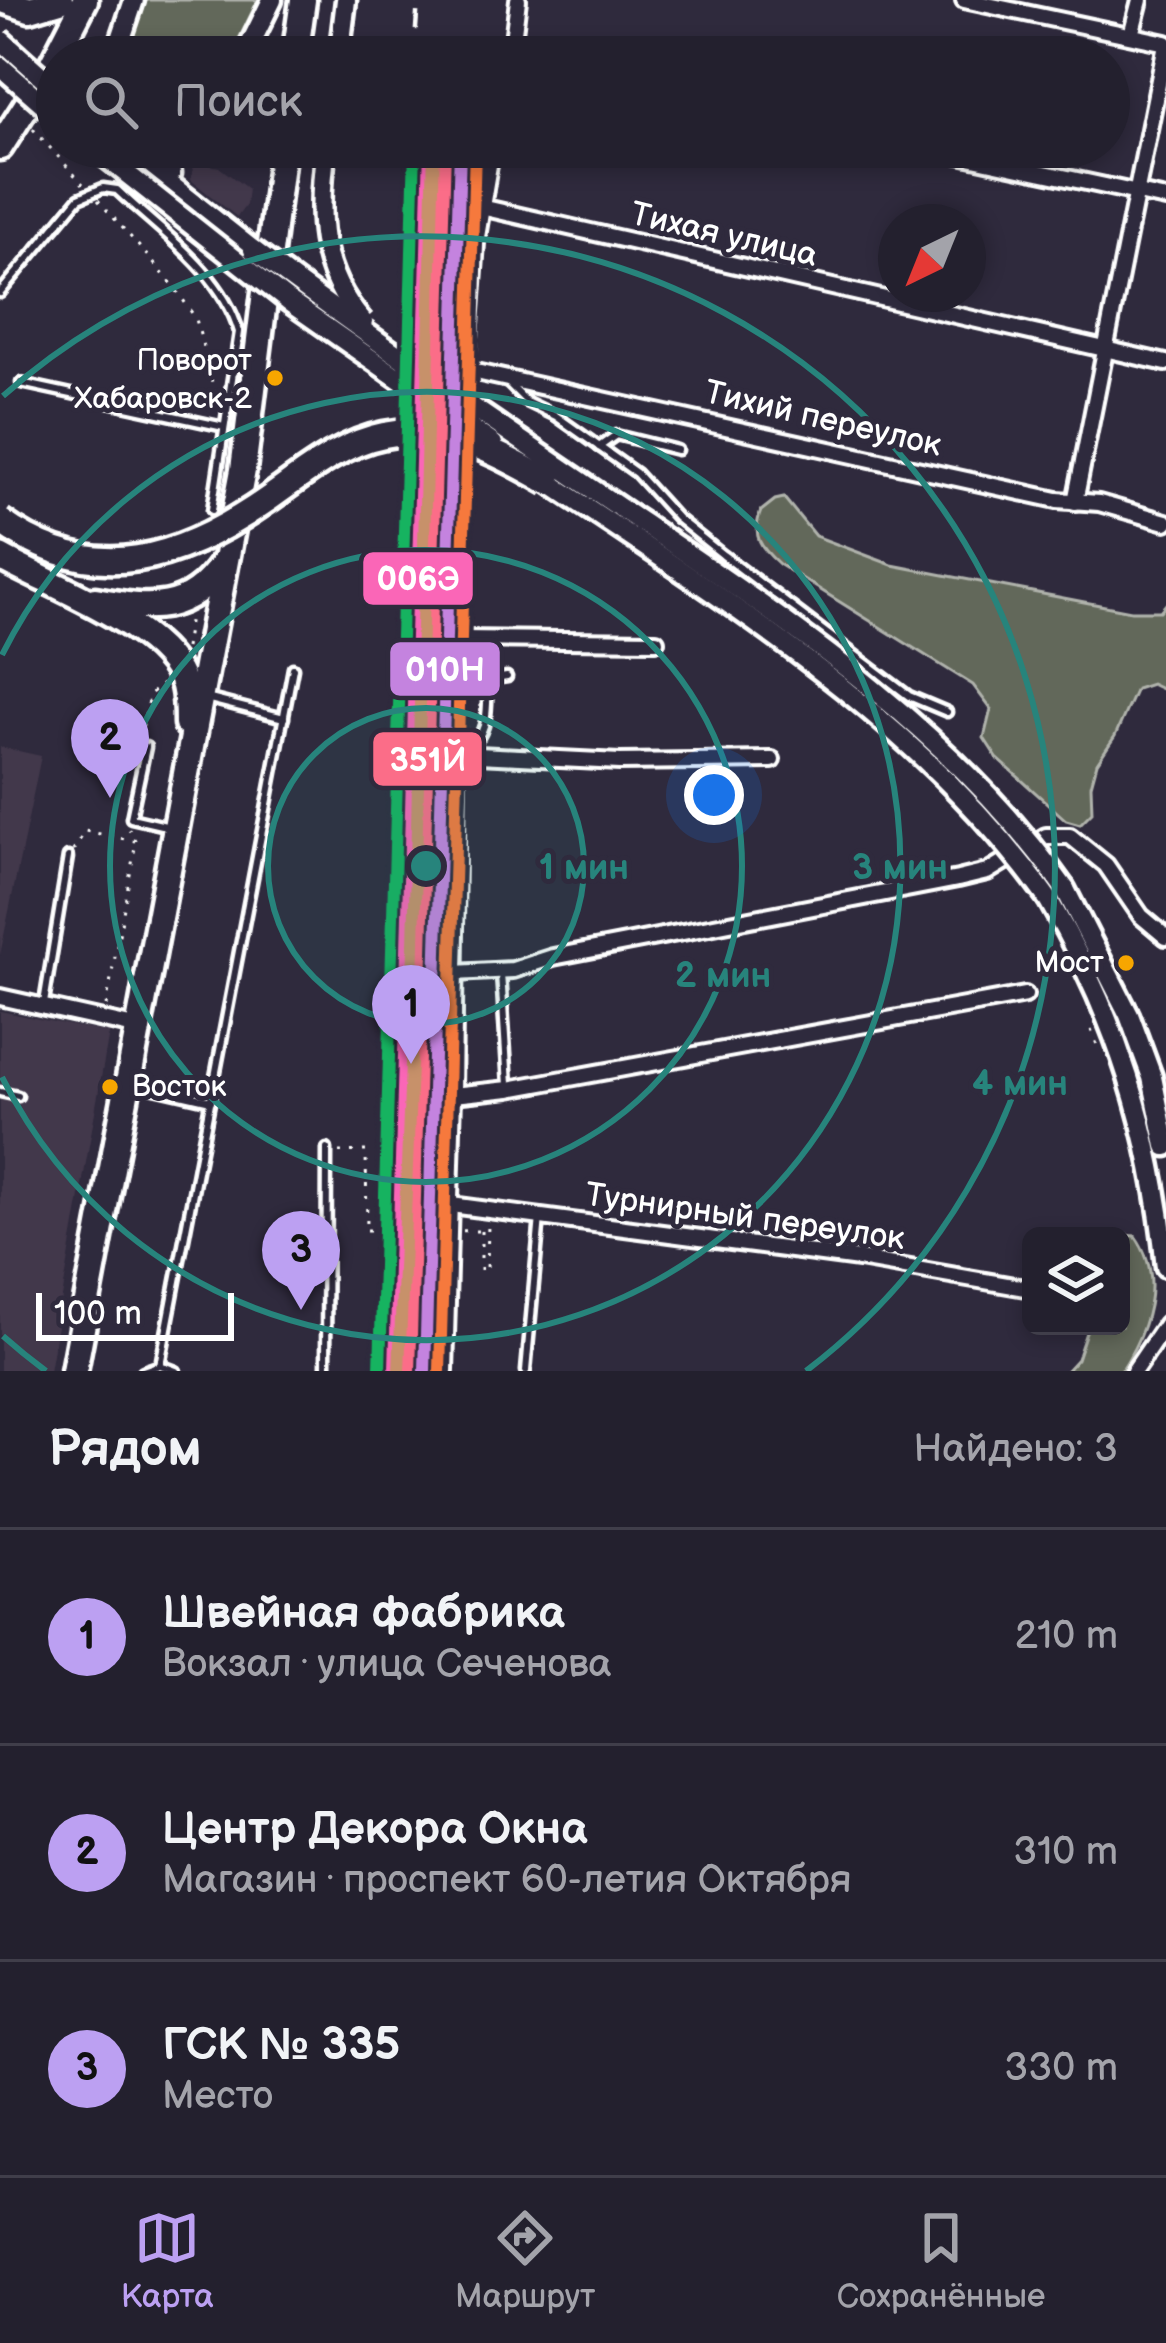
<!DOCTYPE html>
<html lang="ru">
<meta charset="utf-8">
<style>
body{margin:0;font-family:"Balsamiq Sans",sans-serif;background:#2f2d3a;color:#f1f3f6}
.controls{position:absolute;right:36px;bottom:36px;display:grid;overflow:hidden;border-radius:18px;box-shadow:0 6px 18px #0003}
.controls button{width:108px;height:108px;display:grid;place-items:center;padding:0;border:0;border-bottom:3px solid #403e4a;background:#23202e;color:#f1f3f6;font:60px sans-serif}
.compass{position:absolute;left:878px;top:204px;width:108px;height:108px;border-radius:50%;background:#23202e;box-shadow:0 6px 18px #0003;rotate:223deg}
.scale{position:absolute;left:36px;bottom:30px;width:198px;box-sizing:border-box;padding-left:12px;border:6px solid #fff;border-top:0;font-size:33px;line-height:42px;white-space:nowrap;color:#fff;-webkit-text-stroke:9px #2f2a3d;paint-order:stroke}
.you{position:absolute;left:714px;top:795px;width:42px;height:42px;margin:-30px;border:9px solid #fff;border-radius:50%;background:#1a73e8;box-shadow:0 0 0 18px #1a73e833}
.badge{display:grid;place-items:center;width:78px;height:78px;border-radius:50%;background:#bca0f2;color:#111;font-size:39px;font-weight:700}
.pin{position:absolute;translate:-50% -99px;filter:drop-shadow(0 3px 6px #0008)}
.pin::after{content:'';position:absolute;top:63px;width:42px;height:36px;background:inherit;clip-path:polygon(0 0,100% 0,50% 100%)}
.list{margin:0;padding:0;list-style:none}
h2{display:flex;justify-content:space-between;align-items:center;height:156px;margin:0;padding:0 48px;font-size:51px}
h2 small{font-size:39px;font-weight:400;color:#a3a3aa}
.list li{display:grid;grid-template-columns:78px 1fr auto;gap:36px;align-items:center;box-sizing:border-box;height:216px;padding:0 48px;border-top:3px solid #403e4a}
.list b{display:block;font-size:45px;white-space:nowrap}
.list p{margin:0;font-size:39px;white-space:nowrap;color:#a3a3aa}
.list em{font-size:39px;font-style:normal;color:#a3a3aa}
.icon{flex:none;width:66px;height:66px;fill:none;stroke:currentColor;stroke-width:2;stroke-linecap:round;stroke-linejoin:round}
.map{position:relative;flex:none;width:1166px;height:1371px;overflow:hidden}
.search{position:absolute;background:#23202e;box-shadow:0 6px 18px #0003;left:36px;right:36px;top:36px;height:132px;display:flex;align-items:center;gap:30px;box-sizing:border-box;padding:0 42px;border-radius:66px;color:#a3a3aa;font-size:45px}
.sheet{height:804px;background:#23202e}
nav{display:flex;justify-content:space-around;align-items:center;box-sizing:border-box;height:168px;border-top:3px solid #403e4a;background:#23202e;font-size:33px;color:#a3a3aa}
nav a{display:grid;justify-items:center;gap:6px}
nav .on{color:#bca0f2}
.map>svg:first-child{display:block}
.built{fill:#42384b}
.green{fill:#62675a;stroke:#b0b3ac;stroke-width:3}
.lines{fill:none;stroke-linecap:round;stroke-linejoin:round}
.lane-casing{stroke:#fff;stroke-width:15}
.street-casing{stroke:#fff;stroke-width:22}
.secondary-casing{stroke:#fff;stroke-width:27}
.highway-casing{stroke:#fff;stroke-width:33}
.path{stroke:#fff;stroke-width:3;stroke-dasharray:3 9;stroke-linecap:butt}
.lane{stroke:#2f2a3d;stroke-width:6}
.street{stroke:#2f2a3d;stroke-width:14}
.secondary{stroke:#2f2a3d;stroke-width:18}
.highway{stroke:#2f2a3d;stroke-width:24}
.rail{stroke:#fff;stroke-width:4.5;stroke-dasharray:18 9;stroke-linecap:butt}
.secondary-bridge-casing{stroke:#fff;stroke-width:27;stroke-linecap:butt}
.highway-bridge-casing{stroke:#fff;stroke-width:33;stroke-linecap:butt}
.path-bridge{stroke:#fff;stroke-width:3;stroke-dasharray:3 9;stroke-linecap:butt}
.secondary-bridge{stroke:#2f2a3d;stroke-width:18}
.highway-bridge{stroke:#2f2a3d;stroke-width:24}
.rail-1-casing{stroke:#2f2a3d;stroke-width:21}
.rail-2-casing{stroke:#2f2a3d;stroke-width:21}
.rail-3-casing{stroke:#2f2a3d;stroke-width:21}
.rail-4-casing{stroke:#2f2a3d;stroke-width:21}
.rail-5-casing{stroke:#2f2a3d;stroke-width:21}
.rail-6-casing{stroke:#2f2a3d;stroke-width:21}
.rail-1{stroke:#fb6d88;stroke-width:12}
.rail-2{stroke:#c483df;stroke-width:12}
.rail-3{stroke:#fa66b7;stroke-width:12}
.rail-4{stroke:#f6793e;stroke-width:12}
.rail-5{stroke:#13b361;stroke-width:12}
.rail-6{stroke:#c7916a;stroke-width:12}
.ring{fill:none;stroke:#27847c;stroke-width:6}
.bus-dot{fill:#f7a600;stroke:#2f2a3d;stroke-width:4.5}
.labels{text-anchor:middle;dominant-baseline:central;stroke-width:10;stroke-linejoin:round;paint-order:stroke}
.bus-label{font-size:30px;fill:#fff;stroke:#2f2a3d;text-anchor:end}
.street-label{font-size:33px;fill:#fff;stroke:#2f2a3d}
.centre{fill:#27847c;stroke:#2f2a3d;stroke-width:6}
.ring-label{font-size:36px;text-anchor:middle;font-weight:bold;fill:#27847c;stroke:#2f2a3d;stroke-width:10;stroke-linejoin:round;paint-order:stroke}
.line-badge{stroke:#2f2a3d;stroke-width:4.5}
.badge-label{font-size:33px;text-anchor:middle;font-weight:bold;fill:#fff}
</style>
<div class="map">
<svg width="1166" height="1371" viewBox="0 0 1166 1371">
<rect width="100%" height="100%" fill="#2f2a3d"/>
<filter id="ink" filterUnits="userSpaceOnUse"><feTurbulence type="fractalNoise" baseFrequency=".00833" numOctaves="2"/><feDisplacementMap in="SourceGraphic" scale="24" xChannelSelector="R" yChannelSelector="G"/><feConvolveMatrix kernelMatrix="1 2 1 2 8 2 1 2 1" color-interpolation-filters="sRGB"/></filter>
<g filter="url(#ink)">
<g class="built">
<polygon points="194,162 219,167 248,189 246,205 237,217 191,180"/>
<polygon points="0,747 41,756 0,955"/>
<polygon points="0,1011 109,1033 49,1371 0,1371"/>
</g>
<g class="green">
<polygon points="144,0 258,0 230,57 123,57"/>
<path d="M784,498L815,536L892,565L1131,611H1160L1166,604V691L1151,684L1136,689L1115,736L1097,763L1091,785L1092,812L1080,824L1066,820L997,758L984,738L991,709L973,685L779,564C761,548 751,536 761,511L775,500Z"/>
<path d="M1126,1235L1135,1236C1166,1279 1147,1330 1121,1371H1066L1077,1359L1088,1326H1121V1238Z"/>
</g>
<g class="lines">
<g class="lane-casing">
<g id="lane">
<path d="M0,293L79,198L103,188L117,190C161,232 222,272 239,332L212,510"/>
<polyline points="21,383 224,427"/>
<polyline points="508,383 527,402 556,416 636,473 677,518 723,555 909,696 947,712"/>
<polyline points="599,447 616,435 677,450"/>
<polyline points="206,698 284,718"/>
<path d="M459,739L476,741C490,724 486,701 488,680L507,677"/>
<polyline points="146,747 131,818 170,827"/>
<polyline points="501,973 508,1085"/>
<polyline points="44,1003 68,857"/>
<polyline points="133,1083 211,1101"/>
<polyline points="0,1092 18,1096"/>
<polyline points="160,1365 293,668"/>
<polyline points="143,1371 160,1365 176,1371"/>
<polyline points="326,1371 327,1149"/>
<polyline points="526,1371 540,1217"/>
</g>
</g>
<g class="street-casing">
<g id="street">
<polyline points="964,0 1166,43"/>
<polyline points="1131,35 1140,0"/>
<polyline points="511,57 518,0"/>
<polyline points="922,147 1166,199"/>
<polyline points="481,207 1166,363"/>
<polyline points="467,370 1057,500 1099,503 1166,522"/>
<polyline points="464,406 476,243 492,147"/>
<polyline points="1075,502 1166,44"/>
<polyline points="460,639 656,641"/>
<polyline points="458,754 620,762 772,760"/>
<polyline points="454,973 513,970 553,957 958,879 987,872 1046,836 1070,836 1106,865 1141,916 1166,937"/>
<polyline points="0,997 139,1028"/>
<polyline points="453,1095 509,1089 1025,995"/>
<polyline points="451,1205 859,1259 1031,1289"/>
<polyline points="445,1371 453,1095 461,434"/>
<polyline points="1134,1371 1166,1324"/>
</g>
</g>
<g class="secondary-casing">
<g id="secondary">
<polyline points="60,57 79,49 101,57"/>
<polyline points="115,57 134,0"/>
<polyline points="244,57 272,0"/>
<polyline points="339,57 346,0"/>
<polyline points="123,147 253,250"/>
<polyline points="145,147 171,173"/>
<polyline points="1065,889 1129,1015 1152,1077 1166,1146"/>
<path d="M1048,899C1117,1018 1152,1130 1166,1267"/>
</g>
</g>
<g class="highway-casing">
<g id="highway">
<polyline points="3,0 30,9 60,0"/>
<polyline points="295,57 303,0"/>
<polyline points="0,147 49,70 85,0"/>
<path d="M0,557C50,586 168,626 184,686C187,698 187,712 187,724"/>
<path d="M95,600C152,610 188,614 223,563"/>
<polyline points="74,1371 243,470 283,147"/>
</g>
</g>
<g class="path">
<polyline points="33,129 83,184"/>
<polyline points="98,200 173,285 196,319 216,398"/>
<polyline points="185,648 190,616"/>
<polyline points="140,739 150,694 163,684"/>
<polyline points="73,851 85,831 135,841"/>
<polyline points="106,1006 136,842 129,829"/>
<polyline points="1091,1030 1098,1047"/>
<polyline points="339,1152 366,1151 367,1230"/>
<polyline points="481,1231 481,1270 487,1270 488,1223"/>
<polyline points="418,1359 432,1362"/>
</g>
<use href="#lane" class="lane"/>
<use href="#street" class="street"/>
<use href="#secondary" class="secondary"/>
<use href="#highway" class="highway"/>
<g class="rail">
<polyline points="414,57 418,0"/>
<polyline points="380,1371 412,147"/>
</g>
<g class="secondary-bridge-casing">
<g id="secondary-bridge">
<polyline points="0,39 57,90"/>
<polyline points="0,66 57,116"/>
<polyline points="93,147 288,301 493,444"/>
<path d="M326,147C317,213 317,270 363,322"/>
<path d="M253,250C379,345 510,433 641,522C797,628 955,733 1065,889"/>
<path d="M541,477C722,599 919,718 1048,899"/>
</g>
</g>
<g class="highway-bridge-casing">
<path id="highway-bridge" d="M0,521C95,590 183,559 271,497C305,473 342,443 384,435C443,423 499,453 549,482"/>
</g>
<polyline class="path-bridge" points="367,1230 481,1231"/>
<use href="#secondary-bridge" class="secondary-bridge"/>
<use href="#highway-bridge" class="highway-bridge"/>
<g class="rail-1-casing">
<polyline id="rail-1" points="410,1371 445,147"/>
</g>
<g class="rail-2-casing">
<polyline id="rail-2" points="425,1371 460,147"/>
</g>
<g class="rail-3-casing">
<polyline id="rail-3" points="395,1370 430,147"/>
</g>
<g class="rail-4-casing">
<polyline id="rail-4" points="440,1371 475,148"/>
</g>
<g class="rail-5-casing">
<polyline id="rail-5" points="380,1370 415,147"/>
</g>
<g class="rail-6-casing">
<polyline id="rail-6" points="399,1371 411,1064 434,147"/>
</g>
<use href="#rail-1" class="rail-1"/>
<use href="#rail-2" class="rail-2"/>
<use href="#rail-3" class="rail-3"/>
<use href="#rail-4" class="rail-4"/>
<use href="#rail-5" class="rail-5"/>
<use href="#rail-6" class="rail-6"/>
</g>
</g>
<circle cx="426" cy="866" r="158" fill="#27847c" fill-opacity=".12"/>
<g class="ring">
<circle cx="426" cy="866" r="158"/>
<circle cx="426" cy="866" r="316"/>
<path d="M2 655A474 474 0 1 1 2 1077"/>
<path d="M46 1371A632 632 0 0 1 3 1336M3 396A632 632 0 1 1 806 1371"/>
</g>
<g class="bus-dot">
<circle cx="275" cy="378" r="10"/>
<circle cx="1126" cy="963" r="10"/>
<circle cx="110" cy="1087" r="10"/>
</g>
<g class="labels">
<g class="bus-label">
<text x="252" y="361">Поворот<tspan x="252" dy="38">Хабаровск-2</tspan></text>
<text x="1104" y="963">Мост</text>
<text x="132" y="1087" text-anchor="start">Восток</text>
</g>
<g class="street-label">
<text transform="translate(724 235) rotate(13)">Тихая улица</text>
<text transform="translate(823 419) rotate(13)">Тихий переулок</text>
<text transform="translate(745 1217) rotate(8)">Турнирный переулок</text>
</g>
</g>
<circle cx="426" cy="866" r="18" class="centre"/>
<g class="ring-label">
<text x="584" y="879">1 мин</text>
<text x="900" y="879">3 мин</text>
<text x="723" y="987">2 мин</text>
<text x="1020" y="1095">4 мин</text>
</g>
<g class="line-badge">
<rect x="361" y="550" width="114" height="57" rx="12" fill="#fa66b7"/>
<rect x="388" y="640" width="114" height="58" rx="12" fill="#c483df"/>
<rect x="371" y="730" width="113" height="58" rx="12" fill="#fb6d88"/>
</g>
<g class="badge-label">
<text x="418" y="590">006Э</text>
<text x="445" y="681">010Н</text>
<text x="428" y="771">351Й</text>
</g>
</svg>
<div class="controls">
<button><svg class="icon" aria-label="layers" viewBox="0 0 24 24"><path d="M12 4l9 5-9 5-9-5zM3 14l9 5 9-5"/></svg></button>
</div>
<svg class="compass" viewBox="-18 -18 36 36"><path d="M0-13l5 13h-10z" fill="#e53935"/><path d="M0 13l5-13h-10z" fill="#a3a3aa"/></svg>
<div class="scale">100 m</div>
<div class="you"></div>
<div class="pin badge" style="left:411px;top:1064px">1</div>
<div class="pin badge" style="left:110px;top:798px">2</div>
<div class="pin badge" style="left:301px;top:1310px">3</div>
<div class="search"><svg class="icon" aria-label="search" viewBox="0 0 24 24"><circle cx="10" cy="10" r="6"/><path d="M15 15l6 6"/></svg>Поиск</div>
</div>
<section class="sheet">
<h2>Рядом<small>Найдено: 3</small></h2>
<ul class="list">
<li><span class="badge">1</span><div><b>Швейная фабрика</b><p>Вокзал · улица Сеченова</p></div><em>210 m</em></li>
<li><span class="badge">2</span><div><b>Центр Декора Окна</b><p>Магазин · проспект 60-летия Октября</p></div><em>310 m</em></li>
<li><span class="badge">3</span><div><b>ГСК № 335</b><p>Место</p></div><em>330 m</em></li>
</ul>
</section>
<nav>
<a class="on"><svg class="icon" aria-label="map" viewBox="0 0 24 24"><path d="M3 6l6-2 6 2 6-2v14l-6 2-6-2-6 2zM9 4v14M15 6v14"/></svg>Карта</a>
<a><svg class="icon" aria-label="directions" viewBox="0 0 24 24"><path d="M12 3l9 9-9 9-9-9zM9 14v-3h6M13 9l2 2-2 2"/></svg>Маршрут</a>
<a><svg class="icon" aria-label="saved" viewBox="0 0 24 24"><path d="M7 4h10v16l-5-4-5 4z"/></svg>Сохранённые</a>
</nav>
